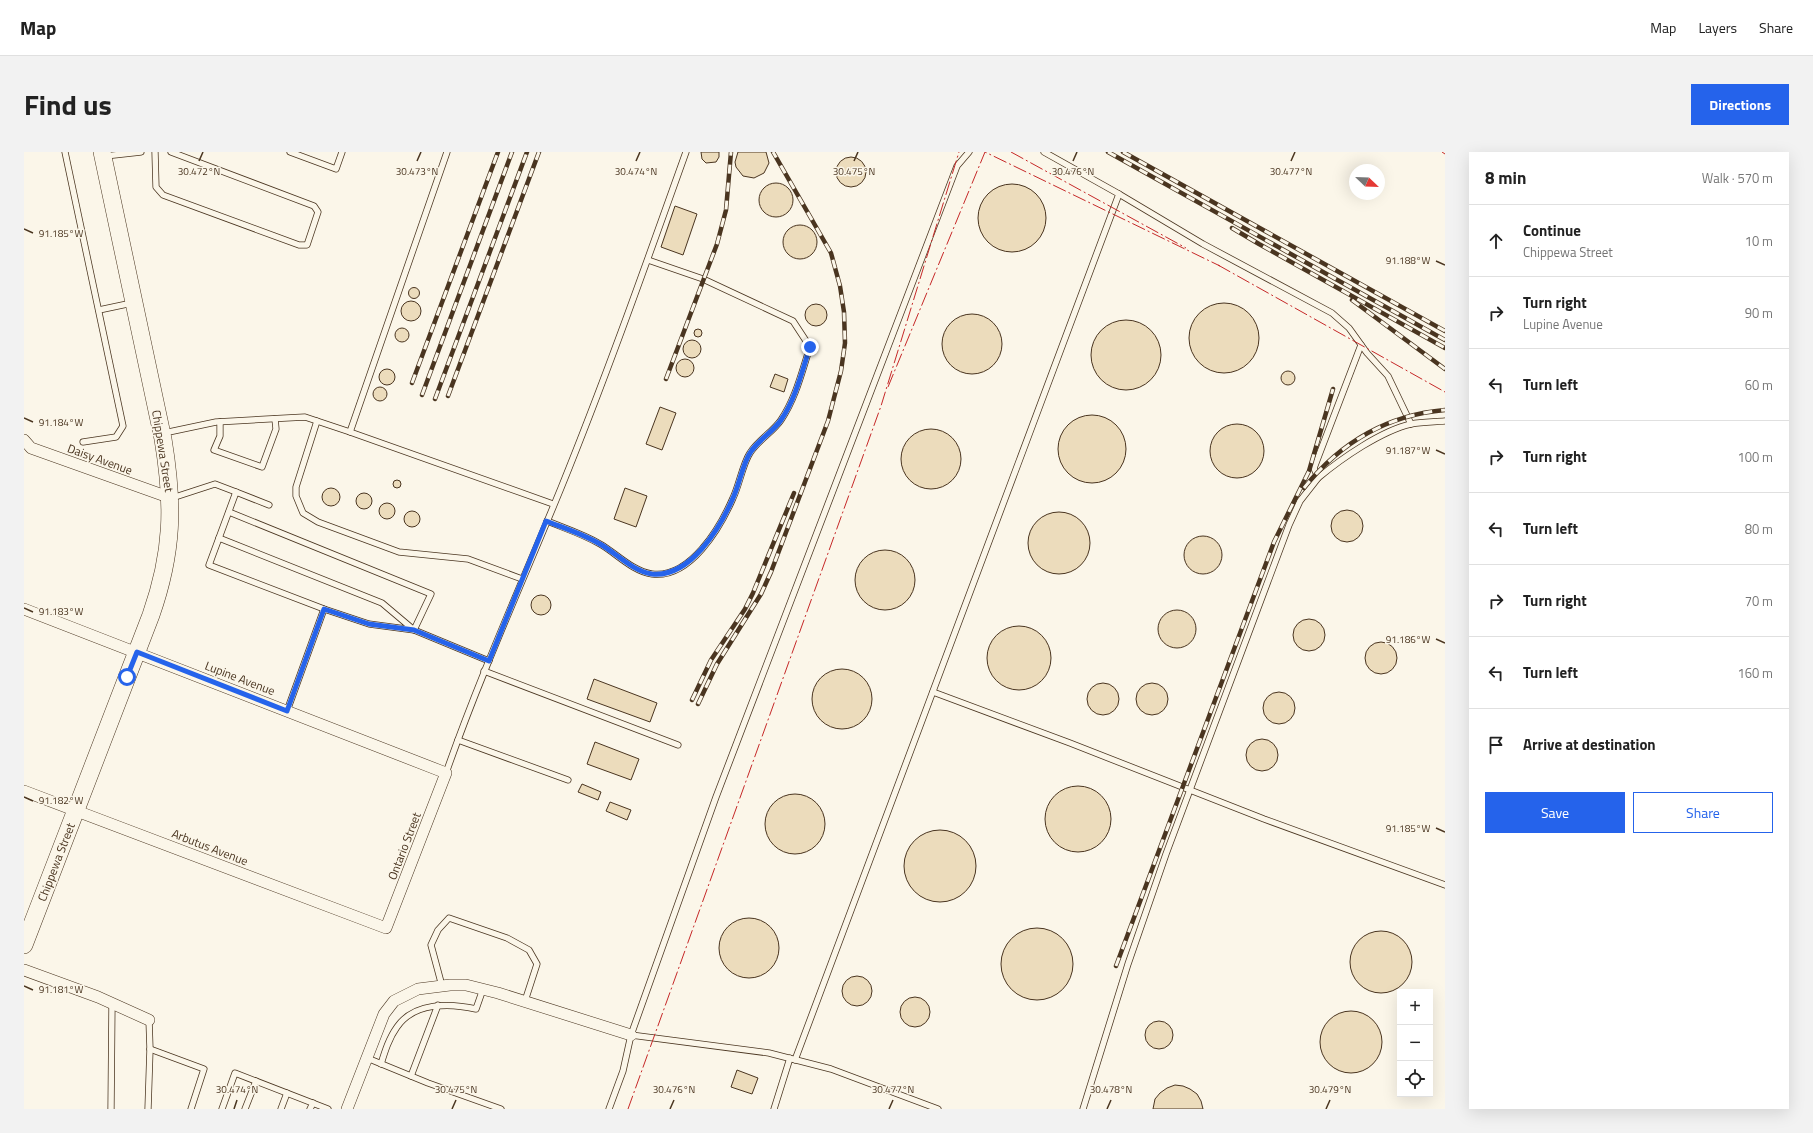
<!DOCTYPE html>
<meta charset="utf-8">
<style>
body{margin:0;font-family:"Titillium Web",sans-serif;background:#f2f2f2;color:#222}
.controls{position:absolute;right:12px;bottom:12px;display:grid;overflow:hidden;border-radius:0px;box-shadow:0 4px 16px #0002}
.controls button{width:36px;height:36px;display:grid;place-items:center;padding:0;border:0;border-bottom:1px solid #e0e0e0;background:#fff;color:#222;font:20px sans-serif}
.compass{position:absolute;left:1325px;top:12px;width:36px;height:36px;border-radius:50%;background:#fff;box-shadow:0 4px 16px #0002;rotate:113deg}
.stop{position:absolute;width:12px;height:12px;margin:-9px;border:3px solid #2563eb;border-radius:50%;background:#fff}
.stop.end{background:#2563eb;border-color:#fff;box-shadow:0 1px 4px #0008}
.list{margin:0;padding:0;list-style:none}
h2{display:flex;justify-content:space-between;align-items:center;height:52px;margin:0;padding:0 16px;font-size:17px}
h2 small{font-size:13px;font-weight:400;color:#767676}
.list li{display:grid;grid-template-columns:26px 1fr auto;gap:12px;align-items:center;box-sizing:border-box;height:72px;padding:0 16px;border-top:1px solid #e0e0e0}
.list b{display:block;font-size:15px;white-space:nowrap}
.list p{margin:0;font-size:13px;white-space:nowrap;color:#767676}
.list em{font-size:13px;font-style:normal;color:#767676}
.actions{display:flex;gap:8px;padding:12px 16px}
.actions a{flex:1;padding:9px 0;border:1px solid #2563eb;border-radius:0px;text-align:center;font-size:14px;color:#2563eb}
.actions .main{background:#2563eb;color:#fff}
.icon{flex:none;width:22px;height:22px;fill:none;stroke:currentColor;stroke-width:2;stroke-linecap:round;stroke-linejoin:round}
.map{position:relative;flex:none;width:1421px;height:957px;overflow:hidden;border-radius:0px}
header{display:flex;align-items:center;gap:24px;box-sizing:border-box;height:56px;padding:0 20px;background:#fff;border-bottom:1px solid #e0e0e0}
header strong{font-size:19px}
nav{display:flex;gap:22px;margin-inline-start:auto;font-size:14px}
.intro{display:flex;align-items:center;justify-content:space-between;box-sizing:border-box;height:96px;padding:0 24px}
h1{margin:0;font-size:28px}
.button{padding:10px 18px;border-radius:0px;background:#2563eb;color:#fff;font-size:14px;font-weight:700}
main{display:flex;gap:24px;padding:0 24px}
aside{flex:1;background:#fff;border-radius:0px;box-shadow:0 4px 16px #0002}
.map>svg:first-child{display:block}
.building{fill:#ecdcbc;stroke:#4a3520}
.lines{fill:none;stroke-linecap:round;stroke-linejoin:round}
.lane-casing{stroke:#4a3520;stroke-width:7}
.street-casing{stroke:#4a3520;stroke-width:12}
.primary-casing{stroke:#4a3520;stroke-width:18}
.lane{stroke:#fbf6e9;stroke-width:5.5}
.street{stroke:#fbf6e9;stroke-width:11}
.primary{stroke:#fbf6e9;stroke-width:17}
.rail-casing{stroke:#4a3520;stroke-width:4.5}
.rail{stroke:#fbf6e9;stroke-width:3;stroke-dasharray:9;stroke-linecap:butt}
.power{stroke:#c62828;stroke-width:1;stroke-dasharray:14 3 2 3;stroke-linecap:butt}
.route{stroke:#2563eb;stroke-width:5}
.ticks{fill:none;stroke:#4a3520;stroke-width:1.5}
.labels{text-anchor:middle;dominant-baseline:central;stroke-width:3;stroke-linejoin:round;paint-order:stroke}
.street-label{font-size:12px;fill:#4a3520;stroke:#fbf6e9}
.ticks-label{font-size:10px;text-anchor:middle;fill:#4a3520;stroke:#fbf6e9;stroke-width:3;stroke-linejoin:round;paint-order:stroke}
</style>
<header>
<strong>Map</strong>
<nav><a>Map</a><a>Layers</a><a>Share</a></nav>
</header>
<div class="intro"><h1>Find us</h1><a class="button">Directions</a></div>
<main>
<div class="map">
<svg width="1421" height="957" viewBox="0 0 1421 957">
<rect width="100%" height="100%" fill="#fbf6e9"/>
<g class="building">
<polygon points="677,0 695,0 695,5 692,10 682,11 678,7"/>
<polygon points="714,0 742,0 745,11 740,21 730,26 719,24 712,15 711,10"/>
<circle cx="827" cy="20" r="15"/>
<circle cx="752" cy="48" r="17"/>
<circle cx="988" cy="66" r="34"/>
<polygon points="651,54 673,62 659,103 637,95"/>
<circle cx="776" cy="90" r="17"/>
<circle cx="390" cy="141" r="5.5"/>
<circle cx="387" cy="159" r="10"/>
<circle cx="1200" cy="186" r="35"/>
<circle cx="792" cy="163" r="11"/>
<circle cx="948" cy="192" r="30"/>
<circle cx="1102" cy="203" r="35"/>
<circle cx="378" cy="183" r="7"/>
<circle cx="674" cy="181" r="4"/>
<circle cx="668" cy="197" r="9"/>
<circle cx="661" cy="216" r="9"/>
<circle cx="363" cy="225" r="8"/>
<circle cx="1264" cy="226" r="7"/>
<polygon points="751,222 764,227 760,240 746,235"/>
<circle cx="356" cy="242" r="7"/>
<polygon points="636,255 652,261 638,298 622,292"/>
<circle cx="1068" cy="297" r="34"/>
<circle cx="1213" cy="299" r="27"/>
<circle cx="907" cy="307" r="30"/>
<circle cx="373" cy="332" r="4"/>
<circle cx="307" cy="345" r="9"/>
<polygon points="601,336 623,344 612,375 590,367"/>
<circle cx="340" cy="349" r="8"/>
<circle cx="363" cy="359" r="8"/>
<circle cx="1323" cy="374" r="16"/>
<circle cx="388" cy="367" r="8"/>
<circle cx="1035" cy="391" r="31"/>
<circle cx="1179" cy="403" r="19"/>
<circle cx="861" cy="428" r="30"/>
<circle cx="517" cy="453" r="10"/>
<circle cx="1153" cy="477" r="19"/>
<circle cx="1285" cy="483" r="16"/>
<circle cx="995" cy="506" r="32"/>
<circle cx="1357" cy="506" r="16"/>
<circle cx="818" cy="547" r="30"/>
<polygon points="570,527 633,551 626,570 563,547"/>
<circle cx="1128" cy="547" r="16"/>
<circle cx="1079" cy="547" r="16"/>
<circle cx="1255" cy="556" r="16"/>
<circle cx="1238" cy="603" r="16"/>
<polygon points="571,590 615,607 607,628 563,612"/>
<polygon points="558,632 577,640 574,648 554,640"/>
<circle cx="1054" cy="667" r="33"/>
<circle cx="771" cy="672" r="30"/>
<polygon points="586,650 607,658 603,668 582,659"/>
<circle cx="916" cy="714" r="36"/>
<circle cx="725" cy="796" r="30"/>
<circle cx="1013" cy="812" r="36"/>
<circle cx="1357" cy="810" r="31"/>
<circle cx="833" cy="839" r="15"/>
<circle cx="891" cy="860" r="15"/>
<circle cx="1327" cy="890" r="31"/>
<circle cx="1135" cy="883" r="14"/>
<polygon points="713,918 734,926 728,942 707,935"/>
<polygon points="1151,933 1159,934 1166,937 1173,942 1177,949 1179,957 1129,957 1131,947 1136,941 1143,936"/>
</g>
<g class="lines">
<g class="lane-casing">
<g id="lane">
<polyline points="41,0 99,274 92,285 59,290"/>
<polyline points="131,0 132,35 139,43 275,93 283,93 294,60 290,54 147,0"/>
<polyline points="266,0 312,17 318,0"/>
<polyline points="423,0 326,280 529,352"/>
<polyline points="81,4 117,0"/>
<polyline points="1095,42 1179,92 1308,161 1325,176 1343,201 1364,224 1387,272"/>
<polyline points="75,158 108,151"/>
<polyline points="293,269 272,335 272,344 279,361 294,370 375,400 444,407 498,427"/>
<polyline points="196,270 196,284 190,298 238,315 252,277 251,267"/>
<polyline points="140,281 192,270 281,265 326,280"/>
<path d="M1294,326C1318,306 1357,279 1387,272C1398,270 1410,270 1421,269"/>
<polyline points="148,346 191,332 212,340"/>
<polyline points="205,360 407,442 390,478"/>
<path d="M523,369C540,376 559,382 576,392C592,401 608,419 628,422C666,427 696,376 709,346C715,334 719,311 726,301C734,288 749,280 757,268C772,246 778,219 786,195L769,169L679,127L624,108"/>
<polyline points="195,386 212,340 245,353"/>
<polyline points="390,478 358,451 195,386 185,413 300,457 345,472 390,478 465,509"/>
<polyline points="460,519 654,593"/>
<polyline points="909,540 1046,591 1240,667 1421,733"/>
<polyline points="263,559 300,457"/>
<polyline points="434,588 544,628"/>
<path d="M422,621C456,524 498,431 537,336C582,225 622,112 662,0"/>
<polyline points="418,834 407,793 414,778 425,766 483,786 505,798 513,812 501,849"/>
<polyline points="607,883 745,901 807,917 914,957"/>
<polyline points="126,897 180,917 167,957"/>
<polyline points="343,906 404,931 477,957"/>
<polyline points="771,908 1095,42 1020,0"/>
<path d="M357,912C361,899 365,886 373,875C390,850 426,851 452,857L459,837"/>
<polyline points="387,924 414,853"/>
<polyline points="87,957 88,851"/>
<polyline points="124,957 126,897 125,868"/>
<polyline points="198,957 211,921 304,957"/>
<polyline points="221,957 232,929"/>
<polyline points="257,957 263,941"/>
<polyline points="286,957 289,951"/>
<polyline points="585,957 599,919 607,883 692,645 933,14 945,0"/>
<polyline points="750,957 766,906"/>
<polyline points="1059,957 1104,812 1142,702 1265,373 1276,349 1294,326 1290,316 1337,193"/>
</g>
</g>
<g class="street-casing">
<g id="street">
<polyline points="0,288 7,296 147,346"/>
<polyline points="0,457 422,621 362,776 0,639"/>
<polyline points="0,818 74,845 125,868"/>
<polyline points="323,957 360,862 370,849 394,837 426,833 442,833 474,841 607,883"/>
</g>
</g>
<g class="primary-casing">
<path id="primary" d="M0,793L127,463C149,400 150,353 139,287L78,0"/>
</g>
<use href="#lane" class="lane"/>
<use href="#street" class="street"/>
<use href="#primary" class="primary"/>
<g class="rail-casing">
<g id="rail">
<polyline points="1084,0 1421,188"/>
<polyline points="1099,0 1421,179"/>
<polyline points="1208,76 1235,92 1421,196"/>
<polyline points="1328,148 1421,217"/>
<polyline points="642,227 693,92 702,58 707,0"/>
<polyline points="388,231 474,0"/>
<polyline points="398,243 488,0"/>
<polyline points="424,244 515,0"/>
<polyline points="411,247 503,0"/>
<path d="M1280,336C1316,291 1363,263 1421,258"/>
<polyline points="668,548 687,508 721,457 729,441 770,341"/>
<polyline points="674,552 693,512 737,442 747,420 804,269 817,219 821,191 820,160 816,134 807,101 749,0"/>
<polyline points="1092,814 1250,390 1285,319 1309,237"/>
</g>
</g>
<use href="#rail" class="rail"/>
<g class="power">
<polyline points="987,0 1162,96"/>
<polyline points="1418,0 1421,2"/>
<polyline points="1194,113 1421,240"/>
<polyline points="864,235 961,0 1196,114"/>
<polyline points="604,957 857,254 935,0"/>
</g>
</g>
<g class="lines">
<path class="route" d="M103,525L113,500L263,559L300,457L345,472L390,478L465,509L522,369C540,376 559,382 576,392C592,401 608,419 628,422C666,426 696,376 709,346C715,334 719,311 726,301C734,288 749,280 757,268C772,246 778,219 786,195"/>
</g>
<path class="ticks" d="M175,9L179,0M393,9L397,0M612,9L616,0M830,9L834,0M1049,9L1053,0M1267,9L1271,0M0,77L9,81M1412,109L1421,113M0,266L9,270M1412,298L1421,302M0,456L9,460M1412,487L1421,491M0,645L9,649M1412,676L1421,680M0,834L9,838M210,957L213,948M428,957L432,948M646,957L650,948M865,957L869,948M1083,957L1087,948M1302,957L1306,948"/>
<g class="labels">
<g class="street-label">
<text transform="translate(139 299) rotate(81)">Chippewa Street</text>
<text transform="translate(76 307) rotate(20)">Daisy Avenue</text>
<text transform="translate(216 526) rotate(21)">Lupine Avenue</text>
<text transform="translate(380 694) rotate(-69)">Ontario Street</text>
<text transform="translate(186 695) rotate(21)">Arbutus Avenue</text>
<text transform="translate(32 710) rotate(-69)">Chippewa Street</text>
</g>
</g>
<g class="ticks-label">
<text x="175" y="23">30.472°N</text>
<text x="393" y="23">30.473°N</text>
<text x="612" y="23">30.474°N</text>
<text x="830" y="23">30.475°N</text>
<text x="1049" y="23">30.476°N</text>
<text x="1267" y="23">30.477°N</text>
<text x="37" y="85">91.185°W</text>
<text x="1384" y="112">91.188°W</text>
<text x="37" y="274">91.184°W</text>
<text x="1384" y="302">91.187°W</text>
<text x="37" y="463">91.183°W</text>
<text x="1384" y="491">91.186°W</text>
<text x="37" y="652">91.182°W</text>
<text x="1384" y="680">91.185°W</text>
<text x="37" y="841">91.181°W</text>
<text x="213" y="941">30.474°N</text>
<text x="432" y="941">30.475°N</text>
<text x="650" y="941">30.476°N</text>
<text x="869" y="941">30.477°N</text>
<text x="1087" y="941">30.478°N</text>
<text x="1306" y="941">30.479°N</text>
</g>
</svg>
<div class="controls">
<button>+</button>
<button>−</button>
<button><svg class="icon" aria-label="locate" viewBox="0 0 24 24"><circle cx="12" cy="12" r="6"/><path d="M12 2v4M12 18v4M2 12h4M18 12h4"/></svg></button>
</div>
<svg class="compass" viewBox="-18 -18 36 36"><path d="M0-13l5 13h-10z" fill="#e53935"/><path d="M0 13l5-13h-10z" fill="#767676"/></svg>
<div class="stop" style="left:103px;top:525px"></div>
<div class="stop end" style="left:786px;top:195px"></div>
</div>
<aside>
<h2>8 min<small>Walk · 570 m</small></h2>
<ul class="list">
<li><svg class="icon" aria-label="ahead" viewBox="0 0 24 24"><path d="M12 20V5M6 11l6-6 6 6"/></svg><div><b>Continue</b><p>Chippewa Street</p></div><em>10 m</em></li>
<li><svg class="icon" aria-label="right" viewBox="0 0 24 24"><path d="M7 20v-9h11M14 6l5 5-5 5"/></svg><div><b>Turn right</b><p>Lupine Avenue</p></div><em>90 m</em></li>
<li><svg class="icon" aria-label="left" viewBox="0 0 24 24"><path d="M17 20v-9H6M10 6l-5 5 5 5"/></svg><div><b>Turn left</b></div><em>60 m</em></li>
<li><svg class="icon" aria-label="right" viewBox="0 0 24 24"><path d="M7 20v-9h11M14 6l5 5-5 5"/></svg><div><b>Turn right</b></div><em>100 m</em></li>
<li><svg class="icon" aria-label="left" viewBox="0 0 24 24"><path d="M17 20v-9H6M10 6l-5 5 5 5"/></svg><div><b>Turn left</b></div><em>80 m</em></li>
<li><svg class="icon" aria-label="right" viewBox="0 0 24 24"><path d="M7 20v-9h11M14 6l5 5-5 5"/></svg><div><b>Turn right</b></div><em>70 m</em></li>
<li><svg class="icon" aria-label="left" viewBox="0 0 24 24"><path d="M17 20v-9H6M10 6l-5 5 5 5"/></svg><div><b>Turn left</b></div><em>160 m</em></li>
<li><svg class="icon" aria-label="arrive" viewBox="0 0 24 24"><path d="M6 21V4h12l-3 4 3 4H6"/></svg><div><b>Arrive at destination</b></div></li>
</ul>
<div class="actions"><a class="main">Save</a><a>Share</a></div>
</aside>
</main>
